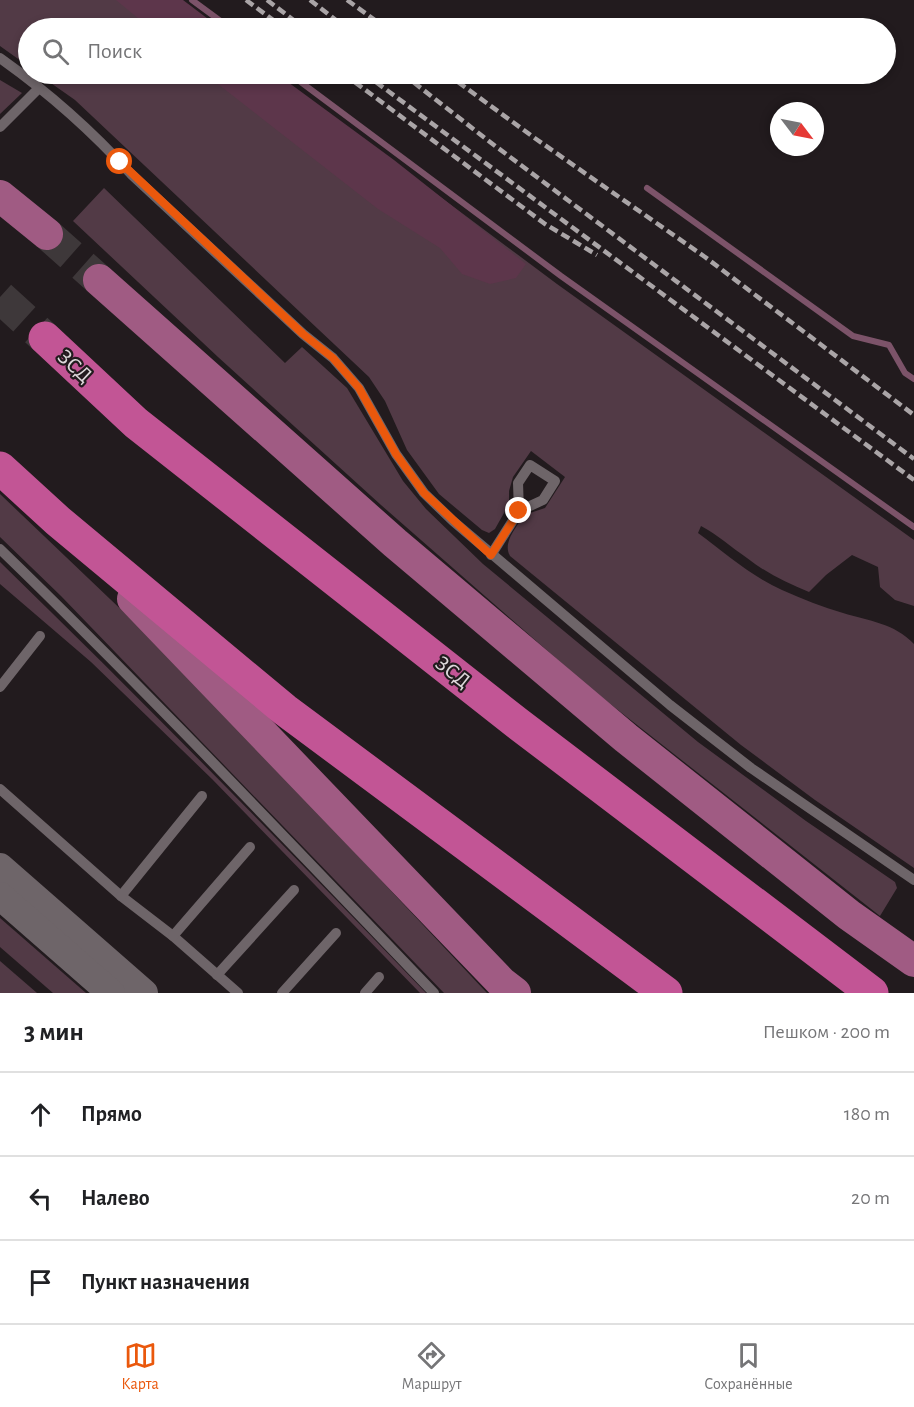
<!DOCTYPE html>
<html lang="ru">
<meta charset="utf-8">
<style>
body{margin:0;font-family:"Alegreya Sans",sans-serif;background:#f6f6f6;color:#202124}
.compass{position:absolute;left:770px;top:102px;width:54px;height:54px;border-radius:50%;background:#fff;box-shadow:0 3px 9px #0003;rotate:122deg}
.stop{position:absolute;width:18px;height:18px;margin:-14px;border:4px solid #ea580c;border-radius:50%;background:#fff}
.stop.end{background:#ea580c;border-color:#fff;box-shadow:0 2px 6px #0008}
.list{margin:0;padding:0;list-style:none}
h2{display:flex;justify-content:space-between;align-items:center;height:78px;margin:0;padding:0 24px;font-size:26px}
h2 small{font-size:20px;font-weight:400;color:#757577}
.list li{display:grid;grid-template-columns:39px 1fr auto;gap:18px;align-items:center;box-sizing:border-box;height:84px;padding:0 24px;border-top:2px solid #e0e0e0}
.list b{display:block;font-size:22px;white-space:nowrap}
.list em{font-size:20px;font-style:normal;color:#757577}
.icon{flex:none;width:33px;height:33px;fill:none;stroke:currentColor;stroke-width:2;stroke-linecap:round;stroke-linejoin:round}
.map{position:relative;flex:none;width:914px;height:993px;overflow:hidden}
.search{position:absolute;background:#fff;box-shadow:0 3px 9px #0003;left:18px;right:18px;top:18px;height:66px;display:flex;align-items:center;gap:15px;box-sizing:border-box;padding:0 21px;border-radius:33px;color:#757577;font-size:22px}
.sheet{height:330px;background:#fff}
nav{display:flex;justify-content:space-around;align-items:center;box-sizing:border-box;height:84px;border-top:2px solid #e0e0e0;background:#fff;font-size:16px;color:#757577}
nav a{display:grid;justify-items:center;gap:3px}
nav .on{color:#ea580c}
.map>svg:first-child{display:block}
.green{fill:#523a46}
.forest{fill:#5d364b}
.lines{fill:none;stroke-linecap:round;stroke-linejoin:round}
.stream{stroke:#7c5369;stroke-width:6}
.primary-tunnel{stroke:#3e383a;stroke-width:32;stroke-dasharray:32 16;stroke-linecap:butt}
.highway-tunnel{stroke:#3e383a;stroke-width:33;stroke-dasharray:33 16;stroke-linecap:butt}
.lane{stroke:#6e6569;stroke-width:10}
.secondary{stroke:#6e6569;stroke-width:28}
.primary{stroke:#a05b83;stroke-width:32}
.highway{stroke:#c25595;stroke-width:33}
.rail{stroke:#aaa5a7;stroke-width:4.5;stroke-dasharray:9 4.5;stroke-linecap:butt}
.route{stroke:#ea580c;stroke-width:8}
.labels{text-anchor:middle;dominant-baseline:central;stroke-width:4.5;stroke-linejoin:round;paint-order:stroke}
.street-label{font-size:22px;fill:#ded9db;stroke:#221b1e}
</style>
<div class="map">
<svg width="914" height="993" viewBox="0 0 914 993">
<rect width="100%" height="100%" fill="#221b1e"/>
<g class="green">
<polygon points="0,0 178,0 216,28 28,28 28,66 0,46"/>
<path d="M38,74H276L557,284L914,540V606L895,600L880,587L878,567L852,555L826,575L809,592C787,583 766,573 747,558C731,547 718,535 701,526L698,533C725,553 751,576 782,590C802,599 823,607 843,613C869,621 894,623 914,644V868L815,800L741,745L510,556C502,542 517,527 524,515L545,508L565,477L531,451L513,477L509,491V504L495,529L489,533L482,530L439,494L407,450L385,401L369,377L75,100Z"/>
<polygon points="0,80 22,93 0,114"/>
<polygon points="104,188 285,363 302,347 347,388 403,481 426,509 483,564 698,742 806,821 895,882 897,888 880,916 590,688 381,505 218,357 73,221"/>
<polygon points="0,494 176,662 487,993 444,993 61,596 0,537"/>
<path d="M0,562C145,703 286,847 426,993H420L212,779L91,662L0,584Z"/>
<polygon points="0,918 86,993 53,993 0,947"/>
<polygon points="0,961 37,993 0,993"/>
</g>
<g class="forest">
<polygon points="116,0 183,0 220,28 150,28"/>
<polygon points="205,74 277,74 394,160 526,264 516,278 490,284 462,274 440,248 378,209"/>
</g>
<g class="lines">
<g class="stream">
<polyline points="192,0 230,28"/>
<polyline points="290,74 561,276 914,527"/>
<polyline points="647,188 853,336 889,345 905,373 914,379"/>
</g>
<polyline class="primary-tunnel" points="47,234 99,280"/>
<polyline class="highway-tunnel" points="0,297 45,338"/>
<g class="lane">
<path d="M0,58C48,92 92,131 131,174L303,334L333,358L359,388L396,454L424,493L453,521L670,705L751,768L914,880"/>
<polyline points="0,127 39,88"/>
<path d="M0,549C149,693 291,844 434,993"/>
<polyline points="491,555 519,511 518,483 530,465 555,481 543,500 519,511"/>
<polyline points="0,687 40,636"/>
<polyline points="0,789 121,896 173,936 238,993"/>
<polyline points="121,896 202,796"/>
<polyline points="173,936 250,847"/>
<polyline points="217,975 294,890"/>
<polyline points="282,993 336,933"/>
<polyline points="365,993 379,977"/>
</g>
<g class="secondary">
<polyline points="0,867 144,993"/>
<polyline points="0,896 111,993"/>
</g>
<g class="primary">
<polyline points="0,196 47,234"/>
<polyline points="99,280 395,543 626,738 849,915 914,961"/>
<polyline points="133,599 502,983 515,993"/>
</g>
<g class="highway">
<polyline points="45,338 136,423 517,723 872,993"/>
<polyline points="0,468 58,521 285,710 666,993"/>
</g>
<g class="rail">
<polyline points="246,0 284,28"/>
<polyline points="267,0 304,28"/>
<polyline points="310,0 346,28"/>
<polyline points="347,0 386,28"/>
<polyline points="344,74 545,224 597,255"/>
<polyline points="365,74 914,480"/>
<polyline points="403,74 490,142 914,459"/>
<polyline points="447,74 536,139 705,257 914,415"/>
</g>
</g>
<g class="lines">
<polyline class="route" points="120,162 303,334 333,358 359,388 396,454 424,493 491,555 519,511"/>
</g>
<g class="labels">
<g class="street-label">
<text transform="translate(75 366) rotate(43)">ЗСД</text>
<text transform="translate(453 672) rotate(38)">ЗСД</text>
</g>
</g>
</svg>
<svg class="compass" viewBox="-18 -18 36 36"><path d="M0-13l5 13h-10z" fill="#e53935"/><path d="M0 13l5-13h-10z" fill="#757577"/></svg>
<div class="stop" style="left:120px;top:162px"></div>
<div class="stop end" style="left:519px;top:511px"></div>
<div class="search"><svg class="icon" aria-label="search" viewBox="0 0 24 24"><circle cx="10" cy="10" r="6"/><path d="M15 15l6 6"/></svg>Поиск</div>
</div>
<section class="sheet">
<h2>3 мин<small>Пешком · 200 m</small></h2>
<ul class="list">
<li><svg class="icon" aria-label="ahead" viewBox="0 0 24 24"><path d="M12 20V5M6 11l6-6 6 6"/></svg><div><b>Прямо</b></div><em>180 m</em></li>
<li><svg class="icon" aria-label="left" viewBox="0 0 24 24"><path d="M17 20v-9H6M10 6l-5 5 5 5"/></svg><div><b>Налево</b></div><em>20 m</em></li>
<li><svg class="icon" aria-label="arrive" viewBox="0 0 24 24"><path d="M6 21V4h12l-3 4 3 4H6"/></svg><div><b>Пункт назначения</b></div></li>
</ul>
</section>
<nav>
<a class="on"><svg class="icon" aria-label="map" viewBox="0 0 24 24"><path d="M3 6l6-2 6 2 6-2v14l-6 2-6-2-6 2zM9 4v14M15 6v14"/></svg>Карта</a>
<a><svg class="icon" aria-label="directions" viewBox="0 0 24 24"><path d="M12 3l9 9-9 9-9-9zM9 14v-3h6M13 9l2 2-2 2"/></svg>Маршрут</a>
<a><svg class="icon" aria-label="saved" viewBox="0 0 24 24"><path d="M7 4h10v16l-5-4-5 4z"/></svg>Сохранённые</a>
</nav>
